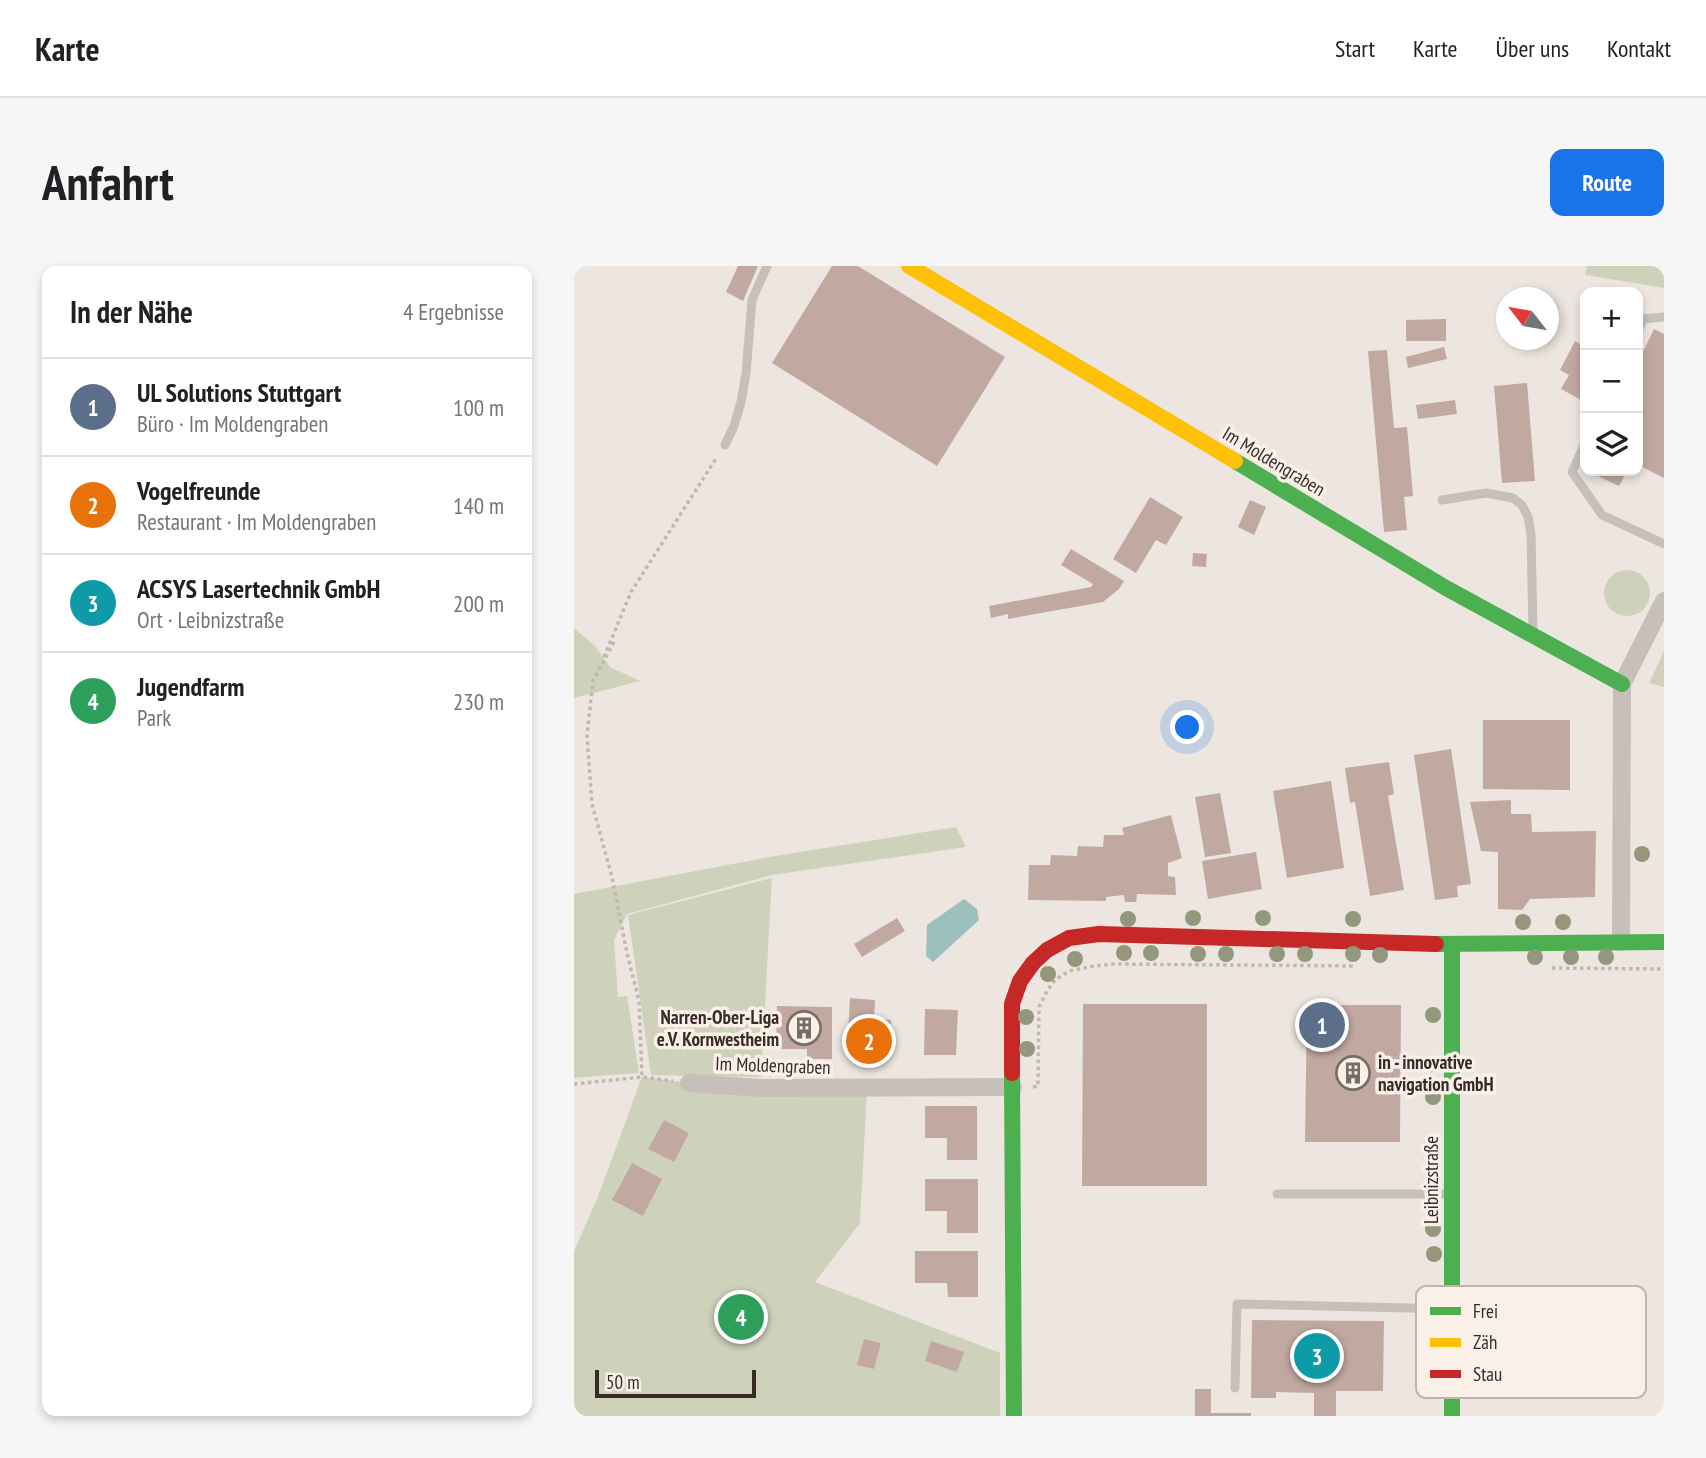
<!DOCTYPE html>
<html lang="de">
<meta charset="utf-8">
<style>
body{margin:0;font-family:"PT Sans Narrow",sans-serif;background:#f6f6f6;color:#202124}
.controls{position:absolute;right:21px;top:21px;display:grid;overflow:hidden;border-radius:14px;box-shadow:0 4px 10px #0003}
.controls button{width:63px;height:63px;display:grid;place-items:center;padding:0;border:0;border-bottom:2px solid #e0e0e0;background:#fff;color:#202124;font:35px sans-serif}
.compass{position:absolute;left:922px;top:21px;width:63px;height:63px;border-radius:50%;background:#fff;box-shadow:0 4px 10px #0003;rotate:301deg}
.scale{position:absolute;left:21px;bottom:18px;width:161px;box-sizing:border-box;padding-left:7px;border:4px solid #372b28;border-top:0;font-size:19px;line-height:24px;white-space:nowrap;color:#372b28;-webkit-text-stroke:5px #faf0e8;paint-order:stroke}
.you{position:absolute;left:614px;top:462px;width:24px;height:24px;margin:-18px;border:5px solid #fff;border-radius:50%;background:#1a73e8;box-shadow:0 0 0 10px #1a73e833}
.badge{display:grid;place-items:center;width:46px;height:46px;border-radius:50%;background:#1a73e8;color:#fff;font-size:23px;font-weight:700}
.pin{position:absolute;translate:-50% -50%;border:4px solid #fff;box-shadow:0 2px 7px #0006}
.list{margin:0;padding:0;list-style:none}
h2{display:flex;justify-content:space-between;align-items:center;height:91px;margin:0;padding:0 28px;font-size:30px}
h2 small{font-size:23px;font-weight:400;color:#757577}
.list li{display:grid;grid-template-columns:46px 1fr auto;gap:21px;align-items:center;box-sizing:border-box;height:98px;padding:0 28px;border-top:2px solid #e0e0e0}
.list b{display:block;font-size:26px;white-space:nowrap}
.list p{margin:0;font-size:23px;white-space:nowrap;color:#757577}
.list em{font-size:23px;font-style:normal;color:#757577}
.icon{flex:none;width:38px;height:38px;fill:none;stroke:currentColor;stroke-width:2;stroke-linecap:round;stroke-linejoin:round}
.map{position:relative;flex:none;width:1090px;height:1150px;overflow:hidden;border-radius:14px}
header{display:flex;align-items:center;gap:42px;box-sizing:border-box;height:98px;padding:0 35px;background:#fff;border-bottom:2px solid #e0e0e0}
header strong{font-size:33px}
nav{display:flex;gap:38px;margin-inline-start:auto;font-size:24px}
.intro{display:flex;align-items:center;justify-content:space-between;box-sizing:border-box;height:168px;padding:0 42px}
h1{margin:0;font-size:49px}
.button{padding:18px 32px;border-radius:14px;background:#1a73e8;color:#fff;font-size:24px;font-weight:700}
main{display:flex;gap:42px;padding:0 42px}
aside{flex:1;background:#fff;border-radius:14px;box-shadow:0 4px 10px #0003}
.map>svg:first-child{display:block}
.green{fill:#cfd2ba}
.water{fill:#9cc0be}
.building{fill:#c1a9a2}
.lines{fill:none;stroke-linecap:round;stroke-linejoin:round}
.path{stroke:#bfb7b2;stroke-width:3.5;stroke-dasharray:3.5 3.5;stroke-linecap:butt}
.lane{stroke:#c6bfba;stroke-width:9}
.street{stroke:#c6bfba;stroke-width:18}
.fast{stroke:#4caf50;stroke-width:16}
.slow{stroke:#ffc107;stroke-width:16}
.jam{stroke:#c62828;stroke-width:16}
.tree{fill:#93977c}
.labels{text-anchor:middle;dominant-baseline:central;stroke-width:7;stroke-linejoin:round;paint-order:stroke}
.street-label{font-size:19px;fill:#372b28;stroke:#faf0e8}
.poi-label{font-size:19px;font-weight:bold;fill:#372b28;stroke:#faf0e8;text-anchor:end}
.key{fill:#faf0e8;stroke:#c0b5ae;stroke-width:2}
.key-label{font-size:19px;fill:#372b28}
</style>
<header>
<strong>Karte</strong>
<nav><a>Start</a><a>Karte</a><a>Über uns</a><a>Kontakt</a></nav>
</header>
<div class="intro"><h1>Anfahrt</h1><a class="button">Route</a></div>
<main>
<aside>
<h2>In der Nähe<small>4 Ergebnisse</small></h2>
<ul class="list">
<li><span class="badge" style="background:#5c6f8a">1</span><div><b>UL Solutions Stuttgart</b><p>Büro · Im Moldengraben</p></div><em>100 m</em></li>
<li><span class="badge" style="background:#e8710a">2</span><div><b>Vogelfreunde</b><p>Restaurant · Im Moldengraben</p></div><em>140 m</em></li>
<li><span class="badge" style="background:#0f9aa8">3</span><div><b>ACSYS Lasertechnik GmbH</b><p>Ort · Leibnizstraße</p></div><em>200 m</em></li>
<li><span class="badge" style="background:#2e9e5b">4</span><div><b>Jugendfarm</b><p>Park</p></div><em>230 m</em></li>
</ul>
</aside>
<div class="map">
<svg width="1090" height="1150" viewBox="0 0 1090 1150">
<rect width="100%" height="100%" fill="#ede6e0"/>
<g class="green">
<polygon points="1013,0 1090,0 1090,22 1011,9"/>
<circle cx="1053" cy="327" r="23"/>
<polygon points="0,362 21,380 36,401 66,415 0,432"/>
<polygon points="1090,385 1090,421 1075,417"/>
<polygon points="382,561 392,581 198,609 53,648 40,674 44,731 53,730 65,807 0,812 0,628 195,591"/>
<polygon points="198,612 187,811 77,809 54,649"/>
<polygon points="68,811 115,817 293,822 286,957 241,1016 426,1087 426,1150 4,1150 0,1149 0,985 23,933"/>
</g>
<polygon class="water" points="390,633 403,643 405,654 359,696 352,690 353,659"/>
<g class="building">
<polygon points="164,0 184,0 169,35 152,26"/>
<polygon points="258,0 284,0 431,91 363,200 198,97"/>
<polygon points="872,53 872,75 832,75 832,54"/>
<polygon points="1080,63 1090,68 1090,212 1064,199 1064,96"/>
<polygon points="1001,75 1011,81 1011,136 987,123 995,109 986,104"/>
<polygon points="870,81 873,93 834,102 832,91"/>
<polygon points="813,84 820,162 833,161 839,230 830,231 833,264 810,266 794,85"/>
<polygon points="953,117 961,215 928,217 920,120"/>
<polygon points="881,134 883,148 844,153 842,139"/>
<polygon points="1013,205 1053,205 1045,220"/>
<polygon points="576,231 609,251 592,279 582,274 562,307 539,293"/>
<polygon points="676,234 692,241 680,269 664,261"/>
<polygon points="497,283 550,315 545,323 529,336 434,353 434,348 417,352 415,340 517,321 519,318 487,299"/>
<polygon points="619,287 633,288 632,301 618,300"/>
<polygon points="909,454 996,454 996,524 909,523"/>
<polygon points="877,483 897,618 883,620 884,631 861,634 840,489"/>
<polygon points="815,496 820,528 814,530 830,624 796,630 781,536 776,537 771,502"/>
<polygon points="757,515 770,602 713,612 699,525"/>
<polygon points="646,527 657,587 631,591 621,531"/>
<polygon points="937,534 937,548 957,548 958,566 1022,565 1021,631 956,633 948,644 924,643 924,586 907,585 896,536"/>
<polygon points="597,549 608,592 594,597 594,610 601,611 602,629 563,628 562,636 551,636 550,629 532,631 532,635 454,634 455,599 476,599 477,589 503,590 504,580 529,581 530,569 550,569 548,562"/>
<polygon points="682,586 688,623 634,633 628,595"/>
<polygon points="323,652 331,665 288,691 280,678"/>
<polygon points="276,732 301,734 300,753 317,754 315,787 273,785"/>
<polygon points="509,738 633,738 633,920 508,920"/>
<polygon points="733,739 827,739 826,876 731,876"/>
<polygon points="203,740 258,741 258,793 233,793 233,783 202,783"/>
<polygon points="351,743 384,744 382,789 350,789"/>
<polygon points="351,840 403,840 403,894 373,894 373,872 351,872"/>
<polygon points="90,854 115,867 100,896 74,883"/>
<polygon points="58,897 88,913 69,950 38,934"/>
<polygon points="351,913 404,913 404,967 373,967 373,945 351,945"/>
<polygon points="341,985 404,985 404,1031 374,1031 373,1017 341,1017"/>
<polygon points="678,1054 810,1055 809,1125 762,1125 762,1150 740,1150 740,1127 702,1126 702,1132 677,1132"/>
<polygon points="290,1073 307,1077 300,1103 283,1099"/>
<polygon points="357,1075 390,1086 383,1106 351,1095"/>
<polygon points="621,1123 637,1123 637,1147 677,1147 677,1150 621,1150"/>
</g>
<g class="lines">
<g class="path">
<polyline points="40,376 19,415 13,470 18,538 38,611 53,687 65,735 68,811"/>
<polyline points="30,391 57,326 143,191"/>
<polyline points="978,702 1090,703"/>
<polyline points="0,818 68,811 99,815"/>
<polyline points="459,821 464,820 465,741 473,725 481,714 495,705 520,700 541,698 781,700"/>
</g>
<g class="lane">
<polyline points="1064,65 1069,53 1090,51"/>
<polyline points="1011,177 998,206 1028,249 1090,278"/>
<polyline points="151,179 160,160 167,136 172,108 178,34 193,0"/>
<polyline points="868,234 912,227 939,232 948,239 954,251 957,268 959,366"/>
<polyline points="703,928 876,928"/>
<polyline points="661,1122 663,1038 877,1043"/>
</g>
<g class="street">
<polyline points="1047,676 1048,418 1090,335"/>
<polyline points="115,817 188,822 439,821"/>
</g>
<g class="fast">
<polyline points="661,195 872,322 1048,418"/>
<polyline points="862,678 1090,676"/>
<polyline points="878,678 878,1150"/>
<polyline points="438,807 440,1150"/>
</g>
<polyline class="slow" points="335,0 661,195"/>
<polyline class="jam" points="438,807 438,738 446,715 459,697 473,684 495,672 525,668 862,678"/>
</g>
<g class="tree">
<circle cx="1068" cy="588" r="8"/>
<circle cx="619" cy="652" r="8"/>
<circle cx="689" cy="652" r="8"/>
<circle cx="554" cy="653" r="8"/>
<circle cx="779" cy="653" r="8"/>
<circle cx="949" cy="656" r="8"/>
<circle cx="989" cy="656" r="8"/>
<circle cx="550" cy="687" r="8"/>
<circle cx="577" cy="687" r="8"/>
<circle cx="624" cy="688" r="8"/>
<circle cx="652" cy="688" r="8"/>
<circle cx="703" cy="688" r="8"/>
<circle cx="731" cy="688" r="8"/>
<circle cx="779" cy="688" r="8"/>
<circle cx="806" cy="689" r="8"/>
<circle cx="961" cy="691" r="8"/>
<circle cx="997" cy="691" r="8"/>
<circle cx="1032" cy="691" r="8"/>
<circle cx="501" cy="693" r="8"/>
<circle cx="474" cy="708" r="8"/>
<circle cx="859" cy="749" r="8"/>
<circle cx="452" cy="751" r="8"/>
<circle cx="453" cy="783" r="8"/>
<circle cx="858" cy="798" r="8"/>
<circle cx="859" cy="831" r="8"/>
<circle cx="858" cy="879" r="8"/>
<circle cx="859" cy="963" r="8"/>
<circle cx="860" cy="988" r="8"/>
</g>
<defs>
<g id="building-ring" transform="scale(1.75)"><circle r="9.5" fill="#faf0e8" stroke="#776c68" stroke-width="1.5"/><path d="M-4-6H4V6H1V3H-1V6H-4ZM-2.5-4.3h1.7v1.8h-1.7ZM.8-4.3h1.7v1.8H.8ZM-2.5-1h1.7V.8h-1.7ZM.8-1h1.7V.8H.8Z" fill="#776c68"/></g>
</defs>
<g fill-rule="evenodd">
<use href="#building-ring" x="230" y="762"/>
<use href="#building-ring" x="779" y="807"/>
</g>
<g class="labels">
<g class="street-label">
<text transform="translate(700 195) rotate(31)">Im Moldengraben</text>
<text transform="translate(199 799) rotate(2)">Im Moldengraben</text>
<text transform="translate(857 914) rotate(-90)">Leibnizstraße</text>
</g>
<g class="poi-label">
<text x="205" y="751">Narren-Ober-Liga<tspan x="205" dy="22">e.V. Kornwestheim</tspan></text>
<text x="804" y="796" text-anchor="start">in - innovative<tspan x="804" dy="22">navigation GmbH</tspan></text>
</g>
</g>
<rect x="842" y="1020" width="230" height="112" rx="10" class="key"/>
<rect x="856" y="1041" width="31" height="8" fill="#4caf50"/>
<rect x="856" y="1072" width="31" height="9" fill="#ffc107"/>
<rect x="856" y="1104" width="31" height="8" fill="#c62828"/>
<g class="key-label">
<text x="899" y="1052">Frei</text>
<text x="899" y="1083">Zäh</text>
<text x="899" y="1115">Stau</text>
</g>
</svg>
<div class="controls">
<button>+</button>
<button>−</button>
<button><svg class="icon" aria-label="layers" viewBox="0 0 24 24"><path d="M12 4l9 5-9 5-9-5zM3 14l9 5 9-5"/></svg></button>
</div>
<svg class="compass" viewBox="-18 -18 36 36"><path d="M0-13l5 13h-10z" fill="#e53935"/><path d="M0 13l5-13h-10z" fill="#757577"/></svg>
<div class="scale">50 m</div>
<div class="you"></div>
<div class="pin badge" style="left:748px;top:759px;background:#5c6f8a">1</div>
<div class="pin badge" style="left:295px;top:775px;background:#e8710a">2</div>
<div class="pin badge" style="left:743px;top:1090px;background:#0f9aa8">3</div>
<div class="pin badge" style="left:167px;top:1051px;background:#2e9e5b">4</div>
</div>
</main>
